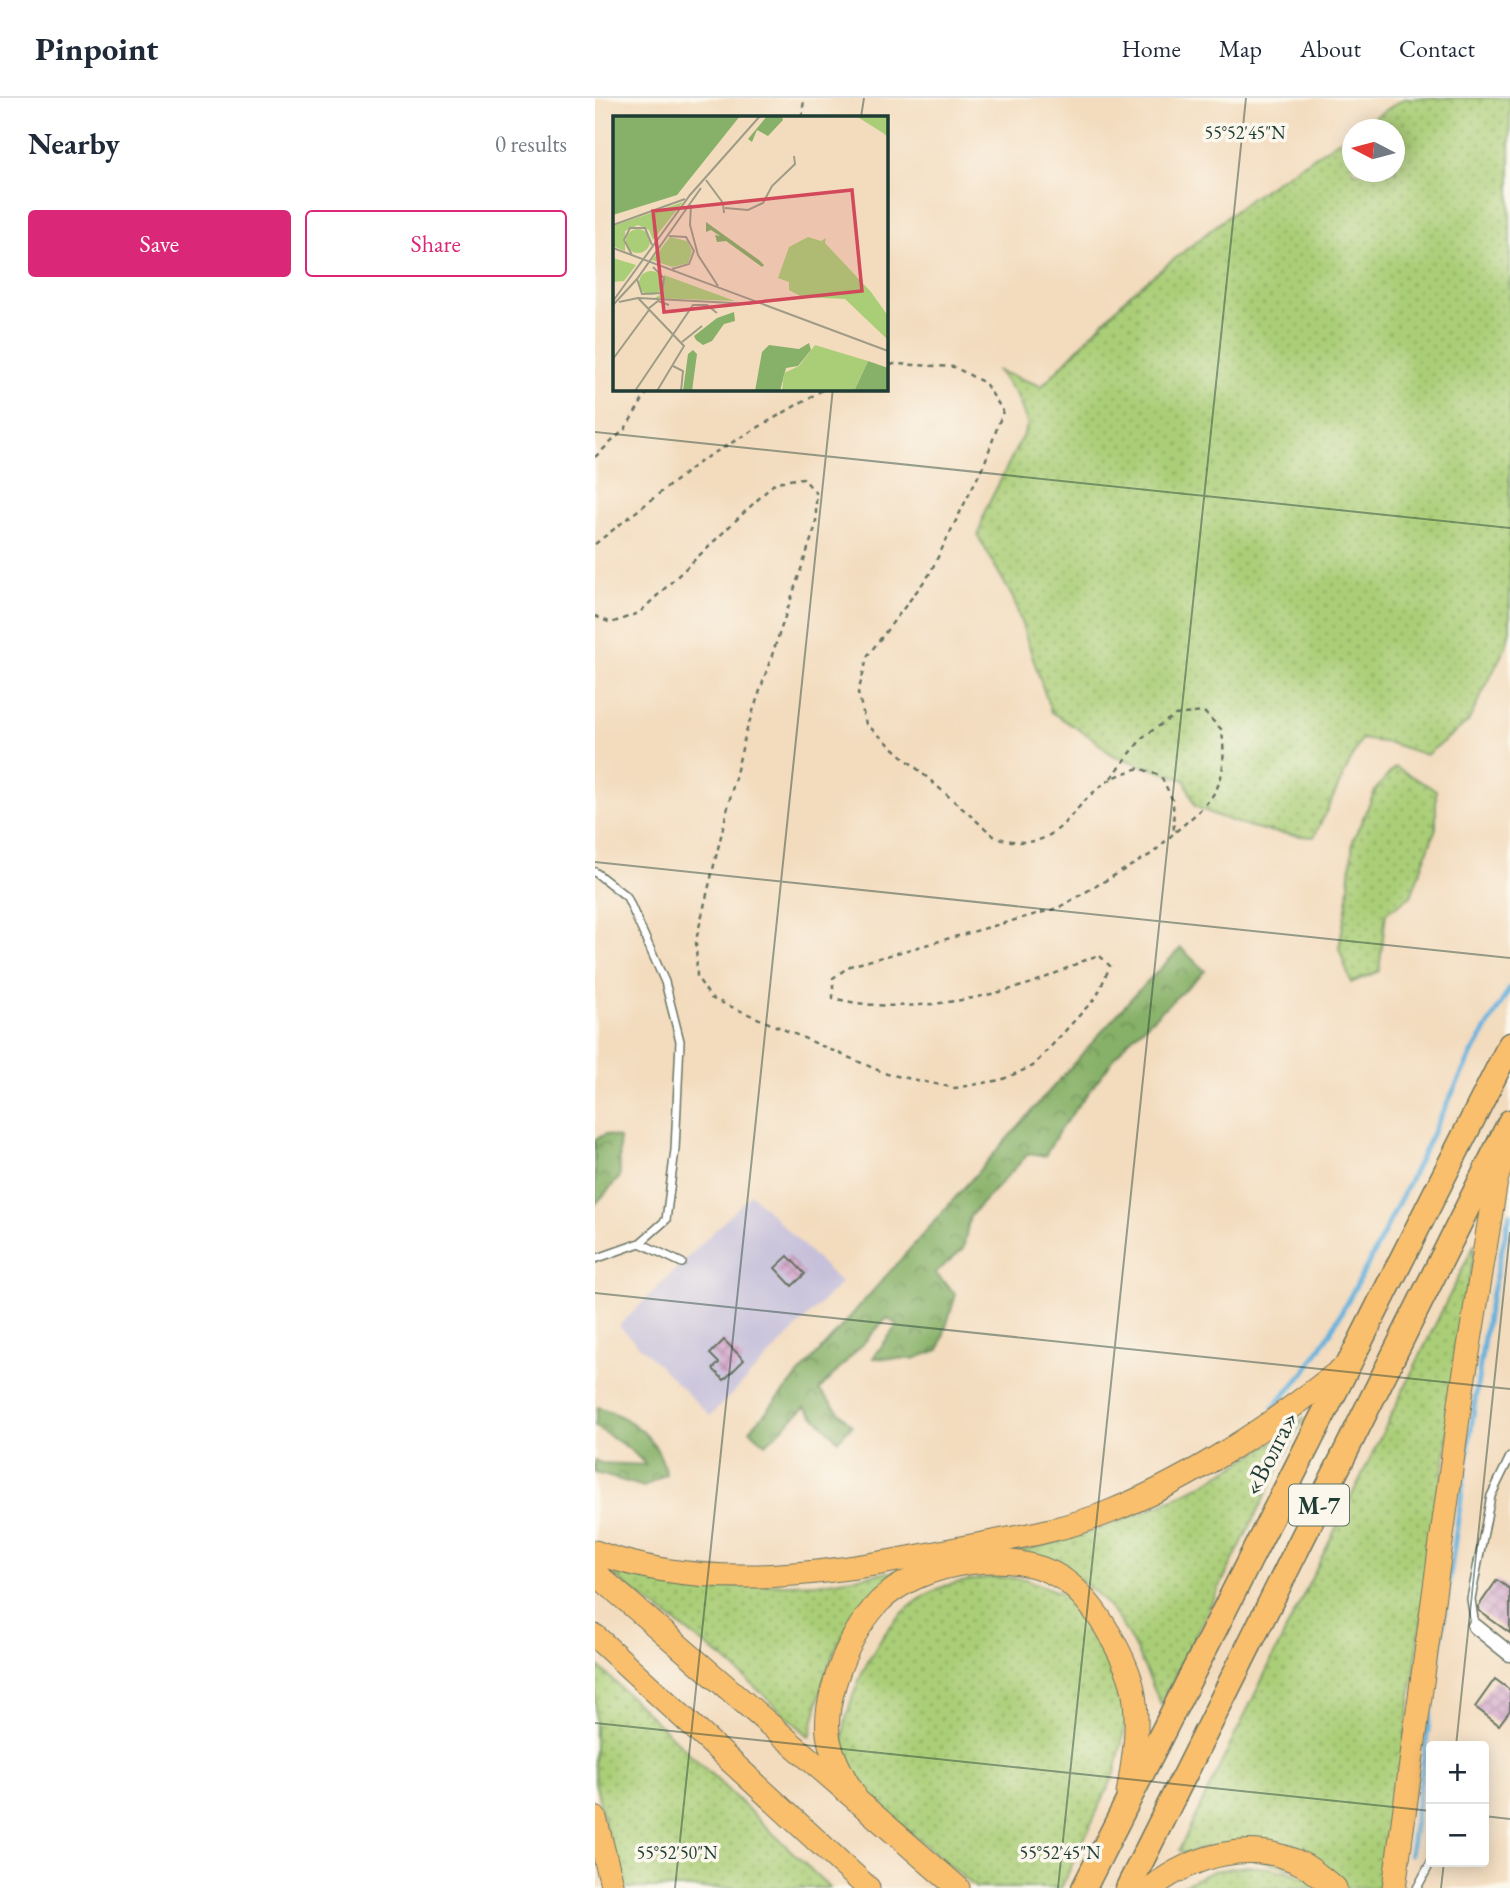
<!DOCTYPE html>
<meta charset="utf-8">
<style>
body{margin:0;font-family:"EB Garamond",serif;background:#f6f6f7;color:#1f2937}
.controls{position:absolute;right:21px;bottom:21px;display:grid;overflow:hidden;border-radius:7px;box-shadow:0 4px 18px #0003}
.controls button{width:63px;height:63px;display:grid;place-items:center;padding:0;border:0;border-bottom:2px solid #e0e1e3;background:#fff;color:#1f2937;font:35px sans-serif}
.compass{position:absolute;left:747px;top:21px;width:63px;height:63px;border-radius:50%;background:#fff;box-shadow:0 4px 18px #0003;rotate:276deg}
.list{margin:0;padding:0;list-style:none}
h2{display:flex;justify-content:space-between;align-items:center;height:91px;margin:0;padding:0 28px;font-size:30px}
h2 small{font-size:23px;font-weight:400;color:#747a83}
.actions{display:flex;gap:14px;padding:21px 28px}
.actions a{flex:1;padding:16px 0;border:2px solid #db2777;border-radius:7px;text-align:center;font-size:24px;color:#db2777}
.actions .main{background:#db2777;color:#fff}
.map{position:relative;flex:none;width:915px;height:1790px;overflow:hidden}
header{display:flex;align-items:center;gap:42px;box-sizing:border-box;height:98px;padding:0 35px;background:#fff;border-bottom:2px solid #e0e1e3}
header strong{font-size:33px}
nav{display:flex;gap:38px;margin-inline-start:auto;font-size:24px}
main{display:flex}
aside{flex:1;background:#fff}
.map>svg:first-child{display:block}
.industrial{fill:#c6c0da}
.grass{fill:url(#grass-dots);stroke:#648656;stroke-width:2}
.forest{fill:url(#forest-crowns);stroke:#53774e;stroke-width:2}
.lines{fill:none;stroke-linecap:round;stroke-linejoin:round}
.stream{stroke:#63b1dd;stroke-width:5}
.building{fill:url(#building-cross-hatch)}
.service-casing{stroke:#697464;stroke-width:10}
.minor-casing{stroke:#697464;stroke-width:17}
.primary-casing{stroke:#697464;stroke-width:25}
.trunk-casing{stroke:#697464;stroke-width:27}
.path{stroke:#697464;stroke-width:2.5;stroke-dasharray:5 5;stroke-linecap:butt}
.service{stroke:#fff;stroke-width:7}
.minor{stroke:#fff;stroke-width:14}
.primary{stroke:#f9bf6d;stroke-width:23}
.trunk{stroke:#f9bf6d;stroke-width:24}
.ticks{fill:none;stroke:#1f3d34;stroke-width:2;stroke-opacity:0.45}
.labels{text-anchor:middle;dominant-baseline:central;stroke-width:7;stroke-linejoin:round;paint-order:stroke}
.shield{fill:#fbf7ec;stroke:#61756b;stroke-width:2}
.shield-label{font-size:24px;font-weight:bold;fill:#1f3d34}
.street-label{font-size:26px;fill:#1f3d34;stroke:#fbf7ec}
.inset-road{fill:none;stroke:#9e9c86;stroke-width:2}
.view{fill:#d1495b;fill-opacity:0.15;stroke:#d1495b;stroke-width:3.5}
.inset-edge{fill:none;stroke:#1f3d34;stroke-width:3.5}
.ticks-label{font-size:18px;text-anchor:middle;fill:#1f3d34;stroke:#fbf7ec;stroke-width:7;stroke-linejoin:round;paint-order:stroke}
</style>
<header>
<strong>Pinpoint</strong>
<nav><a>Home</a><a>Map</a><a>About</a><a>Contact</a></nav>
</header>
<main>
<aside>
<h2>Nearby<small>0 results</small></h2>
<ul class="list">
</ul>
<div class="actions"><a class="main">Save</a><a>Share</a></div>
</aside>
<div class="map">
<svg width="915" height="1790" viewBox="0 0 915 1790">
<defs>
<pattern id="grass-dots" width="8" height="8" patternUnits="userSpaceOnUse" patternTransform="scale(1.75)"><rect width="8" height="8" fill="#aace77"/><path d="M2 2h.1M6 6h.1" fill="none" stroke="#8aa862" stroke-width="1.8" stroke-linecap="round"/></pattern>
<pattern id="forest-crowns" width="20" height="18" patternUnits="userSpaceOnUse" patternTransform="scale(1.75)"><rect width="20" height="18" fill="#87b168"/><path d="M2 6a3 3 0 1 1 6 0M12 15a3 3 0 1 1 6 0" fill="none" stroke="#6e9156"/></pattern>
<pattern id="building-cross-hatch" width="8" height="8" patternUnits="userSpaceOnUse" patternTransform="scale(1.75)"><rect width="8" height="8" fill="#d4a6cc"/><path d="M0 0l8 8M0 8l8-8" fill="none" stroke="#ab88a6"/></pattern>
</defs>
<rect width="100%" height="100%" fill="#fbf7ec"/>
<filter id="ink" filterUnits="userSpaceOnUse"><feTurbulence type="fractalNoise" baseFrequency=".0143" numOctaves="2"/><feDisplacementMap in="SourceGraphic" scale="14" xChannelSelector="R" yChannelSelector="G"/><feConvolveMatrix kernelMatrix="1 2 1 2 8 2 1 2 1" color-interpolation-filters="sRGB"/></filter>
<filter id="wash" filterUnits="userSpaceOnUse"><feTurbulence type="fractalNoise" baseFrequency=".00686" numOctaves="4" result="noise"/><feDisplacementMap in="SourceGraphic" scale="28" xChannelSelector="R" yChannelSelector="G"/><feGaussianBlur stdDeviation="1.57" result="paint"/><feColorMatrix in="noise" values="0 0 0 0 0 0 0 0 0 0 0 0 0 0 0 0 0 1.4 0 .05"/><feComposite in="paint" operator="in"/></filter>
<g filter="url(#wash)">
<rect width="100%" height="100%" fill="#f3dbbd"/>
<polygon class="industrial" points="156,1096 246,1185 115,1318 24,1228"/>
<g class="grass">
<path d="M810,0H915V532L911,548L873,624L831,657L795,645L766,641L719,739C676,736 638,727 600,708L590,682L517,657L496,639L456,614L418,500L383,438L390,413L433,327L422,298L403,273L447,288L534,197L656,100L757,34L758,74H800V32L761,31Z"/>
<polygon points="800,669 841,692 841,730 816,798 791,815 784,873 756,885 744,850 753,799 758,742 781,691"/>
<polygon points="880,1145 789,1790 751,1790 743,1780 610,1750 590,1756 584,1752"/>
<path d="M709,1320L566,1607C544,1557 525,1506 476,1476C460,1466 439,1461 421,1454C526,1431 624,1387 709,1320Z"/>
<path d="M0,1464L127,1488L227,1485L327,1469C307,1482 280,1495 264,1513C234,1548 225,1595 215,1639L129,1561Z"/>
<path d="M398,1479L430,1481L471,1497L500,1524L526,1577L533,1616L520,1675L466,1790H381C351,1763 268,1701 253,1669C235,1630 275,1549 302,1521C312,1509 331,1496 345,1490C361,1483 382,1482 398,1479Z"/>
<polygon points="0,1565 235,1790 25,1790 0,1684"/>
<path d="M652,1768C678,1770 705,1772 725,1790H582L618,1773Z"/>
</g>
<g class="forest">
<polygon points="586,850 610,873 531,945 464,1033 450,1058 434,1055 375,1118 368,1151 340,1175 361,1196 344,1252 318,1261 278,1260 302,1227 292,1220 224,1292 257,1328 243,1342 210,1309 171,1346 155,1332 541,895"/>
<polygon points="10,1036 24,1040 25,1079 0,1107 0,1042"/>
<path d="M3,1309C37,1320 63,1339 71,1376L49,1389L0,1375V1362L6,1365L51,1367L36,1352L0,1328Z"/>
</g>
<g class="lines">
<g class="stream">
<polyline points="678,1310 709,1275 735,1235 779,1155 875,959 915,890"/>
<polyline points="815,1756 893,1212 915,1116"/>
</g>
</g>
<g id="blocks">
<g class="building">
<polygon points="193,1158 210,1176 197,1188 180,1170"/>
<polygon points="129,1242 149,1262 129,1282 118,1271 124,1265 115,1256"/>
<polygon points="902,1482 915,1491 915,1535 884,1513 883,1509"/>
<polygon points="900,1581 915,1592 915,1612 904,1627 880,1609"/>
</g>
</g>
</g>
<g filter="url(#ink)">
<use href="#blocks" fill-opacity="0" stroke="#697464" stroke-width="2"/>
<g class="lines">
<g class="service-casing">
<g id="service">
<polyline points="0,774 32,799 70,884 85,943 80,1052 71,1122 45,1145"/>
<polyline points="0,1161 45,1145 87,1165"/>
<polyline points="880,1528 876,1501 896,1398 915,1359"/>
<polyline points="822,1790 836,1764"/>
</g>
</g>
<g class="minor-casing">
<polyline id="minor" points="880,1528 915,1556"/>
</g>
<g class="primary-casing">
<g id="primary">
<path d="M0,1454C118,1498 251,1473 371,1449C419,1440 469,1432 514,1414C601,1379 679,1325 752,1267"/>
<polyline points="0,1475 363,1790"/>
<polyline points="0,1538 273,1790"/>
<path d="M259,1696C229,1649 225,1626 244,1572C253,1547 266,1523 284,1504C325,1463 419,1448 468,1481C488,1495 503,1516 515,1537C524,1553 534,1572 538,1591C545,1627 539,1659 533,1696"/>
<polyline points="0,1720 18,1790"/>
<path d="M556,1790C599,1757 657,1740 709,1767C720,1773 730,1783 740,1790"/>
<polyline points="799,1790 866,1298 901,1083 912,1046"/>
</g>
</g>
<g class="trunk-casing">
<g id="trunk">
<polyline points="489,1790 915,947"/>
<polyline points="533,1790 915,1024"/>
</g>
</g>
<g class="path">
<polyline points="207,19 209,0"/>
<polyline points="0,359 30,331 55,290"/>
<polyline points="0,446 107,362 231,290"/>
<path d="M0,518L16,525L44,515L181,384L208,380L221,395V427L151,634L101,842L102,879L116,900L292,976L360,990L406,982L438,968L502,898L515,868L504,857C477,866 451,882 424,889C366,905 298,916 238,900V880L255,868L463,810L558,755L579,735L578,703L566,678L544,670C534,674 522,677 513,683C468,713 466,759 400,739L271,626L263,595L273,557L334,477L390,364L408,313L390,285L359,269L299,266L290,269"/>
<path d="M516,680L548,639L580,617L609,614L627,632C633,690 621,699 579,735"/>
</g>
<use href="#service" class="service"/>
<use href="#minor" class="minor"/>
<use href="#primary" class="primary"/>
<use href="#trunk" class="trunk"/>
</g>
</g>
<path class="ticks" d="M266,19L269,0M0,334L915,430M0,764L915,860M0,1195L915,1291M0,1625L836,1713M861,1648L915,1134M889,1718L915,1721M80,1790L238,290M463,1790L651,0M846,1790L849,1764"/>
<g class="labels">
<rect class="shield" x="694" y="1386.5" width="60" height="41" rx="5"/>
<g class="shield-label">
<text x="724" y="1407">М-7</text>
</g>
<g class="street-label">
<text transform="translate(675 1355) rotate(-63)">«Волга»</text>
</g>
</g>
<g transform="translate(18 18)">
<rect width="275" height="275" fill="#f3dbbd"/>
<path d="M70,86L40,124L36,114L25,109L12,115V135L0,130V110ZM13 125a12 12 0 1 1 24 0a12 12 0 1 1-24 0ZM57,121L74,125L79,135L75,147L59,151L39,144ZM195,121L208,125L213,122L212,127L258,176L275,200V224L232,183L189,181L176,174V166L165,162L176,131ZM0,142L23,149L11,165L0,166ZM26 167a12 12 0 1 1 24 0a12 12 0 1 1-24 0ZM51,159L122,185L42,182L50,177Z" fill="#aace77"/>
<path d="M0,0H127L64,79L0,99ZM154,0H169L170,4L155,20L144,14L139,26L135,23ZM93,106L146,144L151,149L149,151L113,125L104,126L102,119L107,120L98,114L93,116ZM121,196L122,205L111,208L99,225L90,229L83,224L81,220L104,202ZM196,227L198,234L185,250L173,252L167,275H142L149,236L156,229L186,233ZM80,234L84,238L79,275H70L75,238ZM255,245L275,252V275H241Z" fill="#87b168"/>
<path d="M243,0H275V21L270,17Z" fill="#aace77"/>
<path d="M202,229L255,245L241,275H169L171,257L186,250Z" fill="#aace77"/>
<path class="inset-road" d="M93,64L110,87L111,97M78,89L77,109L85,139L105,170M112,92L135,94L150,87L159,70L182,48L181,40M0,109L72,83M56,120L73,121L81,135L76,148L59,153M0,132L275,235M19,139L11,124L17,112H32L39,129M24,163L29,178L49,177L51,162L40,151M25,182L71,230L44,275M0,185L77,79L147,0M6,186L25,182L138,188M0,189L24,163L88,72M35,193L45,185L56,189M69,226L89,210M0,243L36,194M60,250L70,255L68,275M22,275L80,189H94L104,197"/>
<path class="view" d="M239,74L249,175L51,196L40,95Z"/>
<rect width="275" height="275" class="inset-edge"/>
</g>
<g class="ticks-label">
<text x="650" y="41">55°52'45"N</text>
<text x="82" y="1761">55°52'50"N</text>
<text x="465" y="1761">55°52'45"N</text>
</g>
</svg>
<div class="controls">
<button>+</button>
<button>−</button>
</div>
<svg class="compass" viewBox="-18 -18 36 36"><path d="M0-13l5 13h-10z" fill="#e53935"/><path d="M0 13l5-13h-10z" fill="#747a83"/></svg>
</div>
</main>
